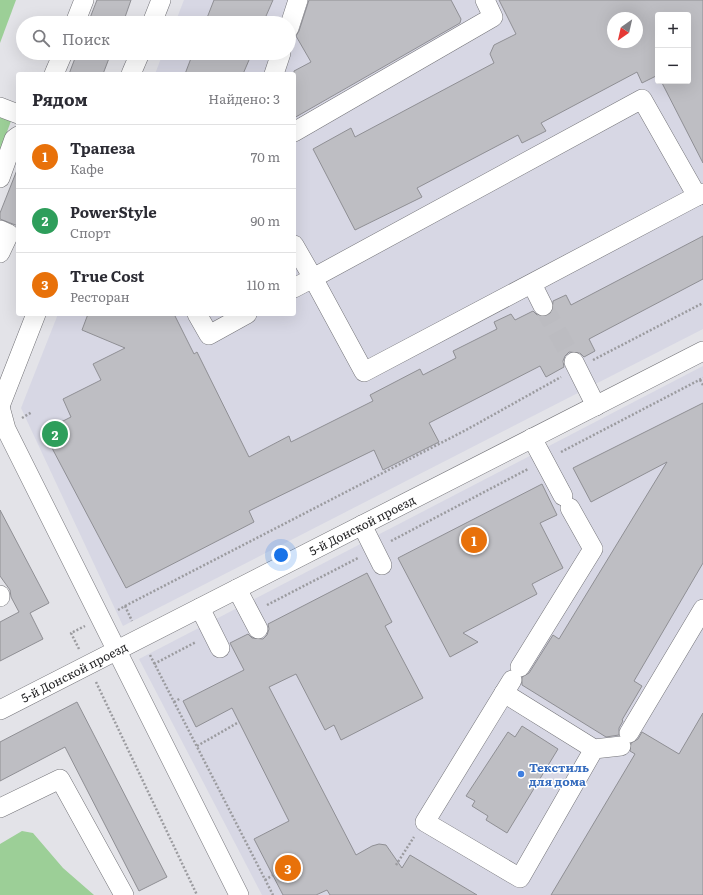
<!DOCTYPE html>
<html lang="ru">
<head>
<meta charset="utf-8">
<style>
  :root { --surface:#fff; --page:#f7f7f7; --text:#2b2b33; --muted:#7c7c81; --line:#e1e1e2; --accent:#ea580c }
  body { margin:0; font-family:Literata,serif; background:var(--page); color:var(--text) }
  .controls { position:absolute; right:12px; top:12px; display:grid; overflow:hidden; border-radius:4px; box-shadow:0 4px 16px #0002 }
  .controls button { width:36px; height:36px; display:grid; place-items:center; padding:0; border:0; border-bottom:1px solid var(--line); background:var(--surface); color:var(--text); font:20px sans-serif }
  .compass { position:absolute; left:607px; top:12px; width:36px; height:36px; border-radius:50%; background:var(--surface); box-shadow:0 4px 16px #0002; rotate:214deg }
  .you { position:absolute; left:281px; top:555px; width:14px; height:14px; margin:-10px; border:3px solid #fff; border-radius:50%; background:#1a73e8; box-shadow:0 0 0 6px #1a73e833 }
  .badge { display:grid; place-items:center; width:26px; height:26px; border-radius:50%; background:var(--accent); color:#fff; font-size:13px; font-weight:700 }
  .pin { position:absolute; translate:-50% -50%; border:2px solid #fff; box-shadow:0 1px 4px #0006 }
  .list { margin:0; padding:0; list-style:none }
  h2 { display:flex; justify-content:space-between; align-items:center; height:52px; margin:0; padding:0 16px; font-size:17px }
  h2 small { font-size:13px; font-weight:400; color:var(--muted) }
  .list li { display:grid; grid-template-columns:26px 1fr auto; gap:12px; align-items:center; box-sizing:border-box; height:64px; padding:0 16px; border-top:1px solid var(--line) }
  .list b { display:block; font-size:15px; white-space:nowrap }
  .list p { margin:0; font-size:13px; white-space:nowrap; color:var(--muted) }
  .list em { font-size:13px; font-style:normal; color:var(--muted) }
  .icon { flex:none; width:22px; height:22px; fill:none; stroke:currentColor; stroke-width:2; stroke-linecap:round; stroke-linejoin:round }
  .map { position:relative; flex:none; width:703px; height:895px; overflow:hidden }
  .search { position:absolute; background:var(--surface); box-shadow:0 4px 16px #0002; left:16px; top:16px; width:280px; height:44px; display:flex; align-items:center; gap:10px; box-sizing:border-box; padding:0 14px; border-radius:22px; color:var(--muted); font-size:15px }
  .panel { position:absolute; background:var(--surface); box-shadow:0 4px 16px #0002; left:16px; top:72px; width:280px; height:244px; border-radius:4px }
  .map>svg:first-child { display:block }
  .built { fill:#d7d7e4; fill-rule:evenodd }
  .green { fill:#9ccf97 }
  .building { fill:#bebec3; stroke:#8f8f94; fill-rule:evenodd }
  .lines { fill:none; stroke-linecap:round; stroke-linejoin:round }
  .minor-tunnel { stroke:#bcbcc1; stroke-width:19; stroke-dasharray:19 10; stroke-linecap:butt }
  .minor-casing { stroke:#737378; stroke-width:20 }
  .path { stroke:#9b9b9f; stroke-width:2.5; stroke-dasharray:2 2; stroke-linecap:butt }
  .minor { stroke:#fff; stroke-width:19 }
  .shop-dot { fill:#3f7fe0; stroke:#fff; stroke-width:1.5 }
  .labels { text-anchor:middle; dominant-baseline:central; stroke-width:3; stroke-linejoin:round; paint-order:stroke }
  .street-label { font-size:12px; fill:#222224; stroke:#fff }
  .shop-label { font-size:12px; font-weight:bold; fill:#366cbe; stroke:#fff; text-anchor:start }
</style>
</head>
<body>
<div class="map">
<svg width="703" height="895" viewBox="0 0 703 895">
  <rect width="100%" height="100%" fill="#e3e3e8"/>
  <g class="built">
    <path d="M184,0H703V329L123,626L21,408L58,314H294V74H155L163,53H289V23H175ZM658,15H688V81H658ZM613,18H637V42H613Z"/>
    <polygon points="703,366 703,895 262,895 139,659"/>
  </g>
  <g class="green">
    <polygon points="0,0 16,0 0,43"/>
    <polygon points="0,117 11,121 0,151"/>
    <polygon points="22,831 33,833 63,868 94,895 0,895 0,844"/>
  </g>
  <g class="building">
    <polygon points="97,0 131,0 123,23 88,23"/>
    <polygon points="214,0 273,0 263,23 205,23"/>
    <polygon points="309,0 451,0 461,19 460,23 294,118 294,71 311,62 296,36 299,31"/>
    <path d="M499,0H703V163L661,81H688V15H658V75L642,83L637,72L541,123L546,131L522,143L518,135L417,188L422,197L355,230L313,149L351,128L355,137L494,63L490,54L494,45L516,34ZM613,18H637V42H613Z"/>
    <polygon points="77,53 111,53 103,74 69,74"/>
    <polygon points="193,53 252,53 243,74 185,74"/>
    <polygon points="17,170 18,170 18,226 0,219 0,213"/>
    <polygon points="703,236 703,279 589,339 595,351 584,357 580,353 569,352 565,356 563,361 564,367 546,377 540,366 429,423 439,442 383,470 374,450 263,504 249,511 254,522 126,588 43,431 71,417 63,399 101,380 93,364 125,348 82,330 88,314 174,314 194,354 197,352 249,457 289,436 291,442 373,401 370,395 420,369 423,375 456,358 453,351 497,329 494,322 511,314 515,320 533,311 537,315 548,316 552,312 553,301 566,295 571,305"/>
    <polygon points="703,403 703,563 634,681 642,686 622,720 623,721 619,728 619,735 606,737 522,685 522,677 529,673 553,635 559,639 667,462 591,502 573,468"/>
    <polygon points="542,484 557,515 540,523 563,568 532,584 537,594 463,633 478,642 450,657 398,558"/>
    <polygon points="0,510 49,603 30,613 43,639 0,661 0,622 19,612 11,597 10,590 0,576"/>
    <polygon points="367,573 392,622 385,626 423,698 341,740 334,725 325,730 296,674 269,687 356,855 372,846 379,844 386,845 402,868 410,855 477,895 330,895 327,890 316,895 283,895 254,839 289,821 232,708 196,727 183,701 244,670 230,643 248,634 252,638 263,639 267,635 269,629 268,624"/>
    <polygon points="77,702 167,877 139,891 65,747 0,781 0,742"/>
    <polygon points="703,713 703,895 551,895 635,754 630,751 631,743 638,739 642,732 679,754"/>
    <polygon points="522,726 558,749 507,833 486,820 488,816 472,806 475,801 466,796 508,732 515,737"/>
  </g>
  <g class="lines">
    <polyline class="minor-tunnel" points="543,306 574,362"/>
    <defs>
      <g id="minor">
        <polyline points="75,23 84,0"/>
        <polyline points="152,23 161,0"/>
        <polyline points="289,28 298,0"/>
        <polyline points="54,74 63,53"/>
        <polyline points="131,74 140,53"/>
        <polyline points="274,74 281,53"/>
        <polyline points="0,107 18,114"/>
        <polyline points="294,132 493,17 485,0"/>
        <polyline points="0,178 14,139 18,136"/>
        <polyline points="0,230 9,234 0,253"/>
        <polyline points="294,245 313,278 642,99 697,196 703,193"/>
        <polyline points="532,284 543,306"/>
        <polyline points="294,288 313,278 364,372 697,196"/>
        <polyline points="197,314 209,335 247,314"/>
        <polyline points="574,362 596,406"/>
        <polyline points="0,406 36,314"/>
        <polyline points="0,407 6,429 239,895"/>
        <polyline points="532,438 563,496"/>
        <polyline points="362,525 382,565"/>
        <polyline points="237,589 258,629"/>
        <polyline points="0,595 0,597"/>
        <polyline points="200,608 220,648"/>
        <polyline points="520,667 593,549 570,508"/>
        <polyline points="504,693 512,680"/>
        <polyline points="0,710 703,351"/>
        <polyline points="629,733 703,609"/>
        <polyline points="594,749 504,693 425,822 520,878 594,749 621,746"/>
        <polyline points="0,808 60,779 124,895"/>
      </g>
    </defs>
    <use href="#minor" class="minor-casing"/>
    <g class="path">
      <polyline points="593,360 703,303"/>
      <polyline points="700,380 703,385"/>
      <polyline points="22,418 32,412"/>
      <polyline points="561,452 703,378"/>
      <polyline points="391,541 528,469"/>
      <polyline points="267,605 358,558"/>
      <polyline points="125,606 466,430 561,377"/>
      <polyline points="118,610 125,606 132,621"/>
      <polyline points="79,649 71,633 85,626"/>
      <polyline points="150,655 273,895"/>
      <polyline points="154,664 196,642"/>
      <polyline points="96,682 197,895"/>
      <polyline points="174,702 181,698"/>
      <polyline points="197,746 239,722"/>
      <polyline points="396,865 414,837"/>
      <polyline points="265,880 273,875"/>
    </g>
    <use href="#minor" class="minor"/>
  </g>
  <circle class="shop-dot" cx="521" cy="774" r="4"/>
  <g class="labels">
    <g class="street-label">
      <text transform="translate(362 525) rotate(-27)">5-й Донской проезд</text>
      <text transform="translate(74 672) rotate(-27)">5-й Донской проезд</text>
    </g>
    <g class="shop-label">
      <text x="529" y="767">Текстиль<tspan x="529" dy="14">для дома</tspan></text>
    </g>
  </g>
</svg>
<div class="controls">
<button>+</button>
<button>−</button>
</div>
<svg class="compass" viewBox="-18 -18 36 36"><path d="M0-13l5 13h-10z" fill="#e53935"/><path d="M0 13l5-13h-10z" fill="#7c7c81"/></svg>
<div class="you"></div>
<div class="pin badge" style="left:474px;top:540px;background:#e8710a">1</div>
<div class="pin badge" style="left:55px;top:434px;background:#2e9e5b">2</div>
<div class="pin badge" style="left:288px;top:868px;background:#e8710a">3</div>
<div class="search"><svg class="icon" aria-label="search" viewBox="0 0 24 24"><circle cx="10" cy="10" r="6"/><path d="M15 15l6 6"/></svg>Поиск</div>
<section class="panel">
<h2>Рядом<small>Найдено: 3</small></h2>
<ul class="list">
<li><span class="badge" style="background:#e8710a">1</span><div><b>Трапеза</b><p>Кафе</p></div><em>70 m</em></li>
<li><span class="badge" style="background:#2e9e5b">2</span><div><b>PowerStyle</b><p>Спорт</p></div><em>90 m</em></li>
<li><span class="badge" style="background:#e8710a">3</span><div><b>True Cost</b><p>Ресторан</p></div><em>110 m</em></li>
</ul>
</section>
</div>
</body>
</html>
